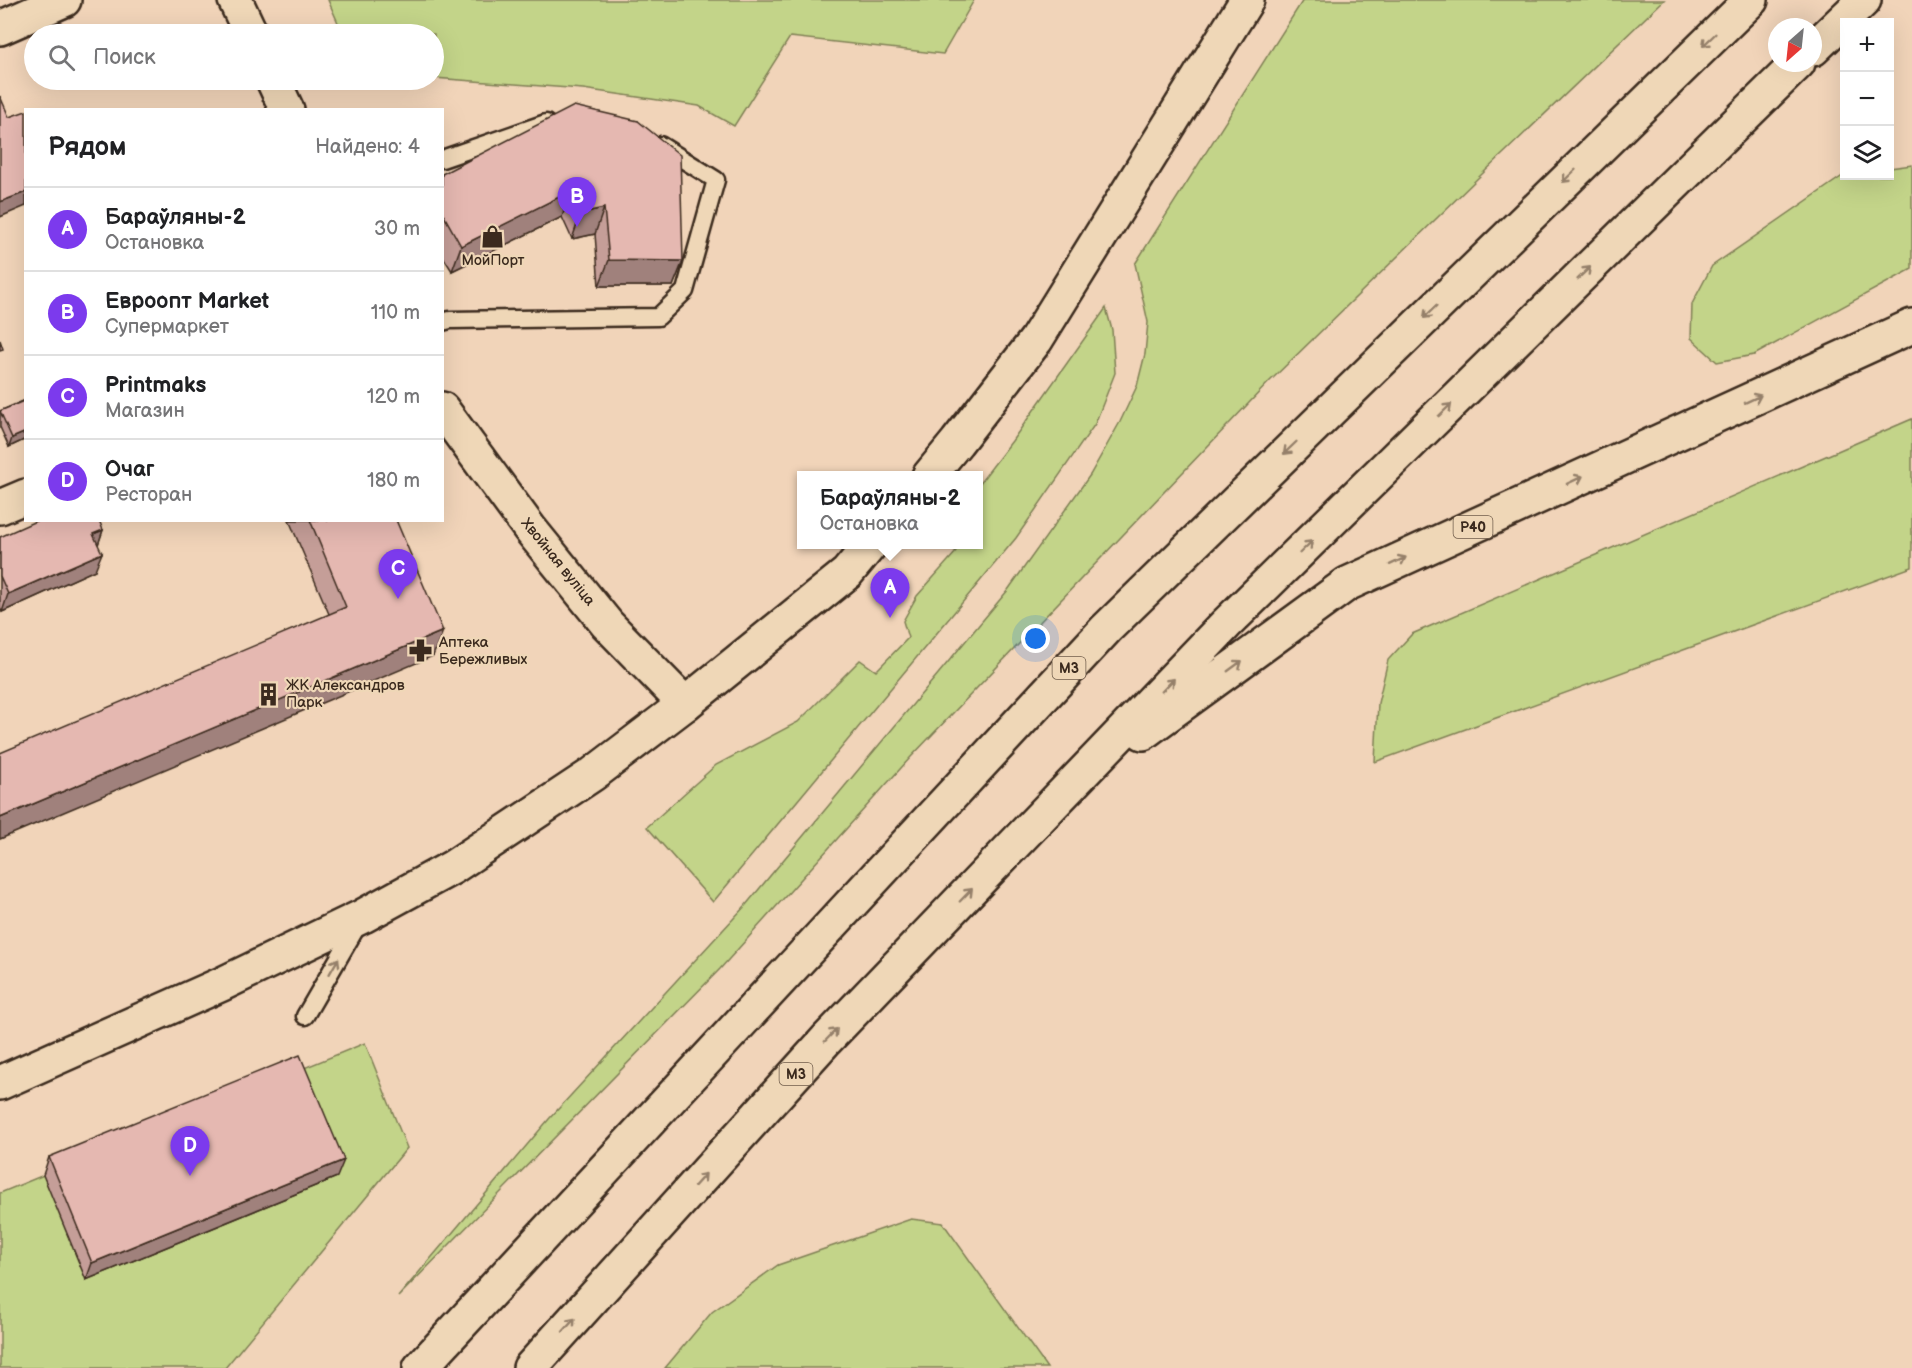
<!DOCTYPE html>
<html lang="ru">
<head>
<meta charset="utf-8">
<style>
  :root { --surface:#fff; --page:#f6f6f6; --text:#202124; --muted:#757577; --line:#e0e0e0; --accent:#7c3aed }
  body { margin:0; font-family:"Balsamiq Sans",sans-serif; background:var(--page); color:var(--text) }
  .controls { position:absolute; right:18px; top:18px; display:grid; overflow:hidden; border-radius:0px; box-shadow:0 6px 24px #0002 }
  .controls button { width:54px; height:54px; display:grid; place-items:center; padding:0; border:0; border-bottom:2px solid var(--line); background:var(--surface); color:var(--text); font:30px sans-serif }
  .compass { position:absolute; left:1768px; top:18px; width:54px; height:54px; border-radius:50%; background:var(--surface); box-shadow:0 6px 24px #0002; rotate:207deg }
  .you { position:absolute; left:1036px; top:639px; width:21px; height:21px; margin:-15px; border:4px solid #fff; border-radius:50%; background:#1a73e8; box-shadow:0 0 0 9px #1a73e833 }
  .badge { display:grid; place-items:center; width:39px; height:39px; border-radius:50%; background:var(--accent); color:#fff; font-size:20px; font-weight:700 }
  .pin { position:absolute; translate:-50% -50px; filter:drop-shadow(0 2px 3px #0008) }
  .pin::after { content:''; position:absolute; top:32px; width:21px; height:18px; background:inherit; clip-path:polygon(0 0,100% 0,50% 100%) }
  .popup { position:absolute; left:797px; top:471px; width:186px; height:78px; box-sizing:border-box; display:grid; place-content:center; border-radius:0px; background:var(--surface); filter:drop-shadow(0 2px 4px #0005); font-size:20px; white-space:nowrap; color:var(--muted) }
  .popup b { font-size:22px; color:var(--text) }
  .popup::after { content:''; position:absolute; left:50%; top:100%; margin-left:-12px; border:12px solid transparent; border-top-color:var(--surface) }
  .list { margin:0; padding:0; list-style:none }
  h2 { display:flex; justify-content:space-between; align-items:center; height:78px; margin:0; padding:0 24px; font-size:26px }
  h2 small { font-size:20px; font-weight:400; color:var(--muted) }
  .list li { display:grid; grid-template-columns:39px 1fr auto; gap:18px; align-items:center; box-sizing:border-box; height:84px; padding:0 24px; border-top:2px solid var(--line) }
  .list b { display:block; font-size:22px; white-space:nowrap }
  .list p { margin:0; font-size:20px; white-space:nowrap; color:var(--muted) }
  .list em { font-size:20px; font-style:normal; color:var(--muted) }
  .icon { flex:none; width:33px; height:33px; fill:none; stroke:currentColor; stroke-width:2; stroke-linecap:round; stroke-linejoin:round }
  .map { position:relative; flex:none; width:1912px; height:1368px; overflow:hidden }
  .search { position:absolute; background:var(--surface); box-shadow:0 6px 24px #0002; left:24px; top:24px; width:420px; height:66px; display:flex; align-items:center; gap:15px; box-sizing:border-box; padding:0 21px; border-radius:33px; color:var(--muted); font-size:22px }
  .panel { position:absolute; background:var(--surface); box-shadow:0 6px 24px #0002; left:24px; top:108px; width:420px; height:414px; border-radius:0px }
  .map>svg:first-child { display:block }
  .green { fill:#c3d489; stroke:#7f7f54; stroke-width:1.5 }
  .lines { fill:none; stroke-linecap:round; stroke-linejoin:round }
  .service-casing { stroke:#3b2a1e; stroke-width:21 }
  .minor-casing { stroke:#3b2a1e; stroke-width:38 }
  .tertiary-casing { stroke:#3b2a1e; stroke-width:38 }
  .secondary-casing { stroke:#3b2a1e; stroke-width:38 }
  .trunk-casing { stroke:#3b2a1e; stroke-width:38 }
  .service { stroke:#efd7b7; stroke-width:16 }
  .minor { stroke:#efd7b7; stroke-width:33 }
  .tertiary { stroke:#efd7b7; stroke-width:33 }
  .secondary { stroke:#efd7b7; stroke-width:33 }
  .trunk { stroke:#efd7b7; stroke-width:33 }
  .wall { fill:#c59e98; stroke:#3b2a1e; stroke-width:1.5 }
  .shaded-wall { fill:#a0817c; stroke:#3b2a1e; stroke-width:1.5 }
  .building { fill:#e5b8b1; stroke:#3b2a1e; stroke-width:1.5 }
  .oneway { stroke:#95806a }
  .labels { text-anchor:middle; dominant-baseline:central; stroke-width:4.5; stroke-linejoin:round; paint-order:stroke }
  .shield { fill:#efd7b7; stroke:#715e4c; stroke-width:1.5 }
  .shield-label { font-size:14px; font-weight:bold; fill:#3b2a1e }
  .poi-label { font-size:15px; fill:#3b2a1e; stroke:#efd7b7; text-anchor:start }
  .street-label { font-size:15px; fill:#3b2a1e; stroke:#efd7b7 }
</style>
</head>
<body>
<div class="map">
<svg width="1912" height="1368" viewBox="0 0 1912 1368">
  <rect width="100%" height="100%" fill="#f1d4b9"/>
  <filter id="ink" filterUnits="userSpaceOnUse"><feTurbulence type="fractalNoise" baseFrequency=".0167" numOctaves="2"/><feDisplacementMap in="SourceGraphic" scale="12" xChannelSelector="R" yChannelSelector="G"/><feConvolveMatrix kernelMatrix="1 2 1 2 8 2 1 2 1" color-interpolation-filters="sRGB"/></filter>
  <g filter="url(#ink)">
    <g class="green">
      <polygon points="328,0 974,0 943,54 790,37 734,126 699,106 583,89 434,78 434,34 343,34"/>
      <polygon points="1303,0 1664,0 1480,176 1269,382 910,758 720,969 398,1297 549,1119 745,906 1008,590 1090,475 1120,422 1137,386 1145,354 1148,322 1135,264"/>
      <polygon points="1912,165 1912,269 1754,355 1717,362 1691,338 1692,304 1712,266 1844,175 1890,176 1890,168"/>
      <polygon points="1106,308 1112,330 1115,373 1095,424 1016,538 713,902 647,827 716,765 798,722 860,660 876,671 908,638 903,621 917,596 956,552 951,545 978,544 979,484 1012,441"/>
      <polygon points="1912,419 1912,567 1375,762 1378,703 1388,660 1412,634"/>
      <polygon points="365,1043 407,1148 225,1368 0,1368 0,1193"/>
      <polygon points="911,1219 943,1223 1047,1368 665,1368 712,1312 778,1265"/>
    </g>
    <g class="lines">
      <defs>
        <g id="service">
          <polyline points="442,159 546,123"/>
          <polyline points="442,322 450,320 658,317 685,291 716,180 660,145"/>
          <polyline points="305,1016 359,923"/>
        </g>
        <g id="minor">
          <polyline points="0,28 64,0"/>
          <polyline points="0,507 26,496"/>
        </g>
        <g id="tertiary">
          <polyline points="235,0 251,34"/>
          <polyline points="273,80 287,110"/>
          <polyline points="442,409 530,529 607,624 685,704"/>
        </g>
        <g id="secondary">
          <polyline points="929,476 957,442 1036,340 1247,0"/>
          <polyline points="0,1083 222,984 363,916 453,867 593,774 685,704 847,573 871,544"/>
        </g>
        <g id="trunk">
          <polyline points="1813,49 1864,0"/>
          <polyline points="1143,733 1347,584 1912,326"/>
          <polyline points="420,1368 1106,629 1751,0"/>
          <polyline points="530,1368 826,1040 1226,624 1798,63"/>
        </g>
      </defs>
      <use href="#service" class="service-casing"/>
      <use href="#minor" class="minor-casing"/>
      <use href="#tertiary" class="tertiary-casing"/>
      <use href="#secondary" class="secondary-casing"/>
      <use href="#trunk" class="trunk-casing"/>
      <use href="#service" class="service"/>
      <use href="#minor" class="minor"/>
      <use href="#tertiary" class="tertiary"/>
      <use href="#secondary" class="secondary"/>
      <use href="#trunk" class="trunk"/>
    </g>
    <g class="wall">
      <polygon points="638,121 683,261 673,286 599,286 595,234 572,239 562,217 452,271 442,255 442,174"/>
      <polygon points="26,400 26,439 9,447 0,427 0,411"/>
      <polygon points="289,520 396,520 433,656 329,614"/>
      <polygon points="103,530 98,544 95,570 2,612 0,608 0,537"/>
      <polygon points="49,1157 337,1177 86,1280 43,1175"/>
    </g>
    <g class="shaded-wall">
      <polygon points="571,191 562,217 452,271 461,246"/>
      <polygon points="26,192 26,206 0,217 0,202"/>
      <polygon points="604,208 595,234 572,239 581,213"/>
      <polygon points="609,260 683,261 673,286 599,286"/>
      <polygon points="26,432 26,439 9,447 12,438"/>
      <polygon points="103,530 97,548 93,534"/>
      <polygon points="102,553 95,570 2,612 8,594"/>
      <polygon points="443,631 433,656 0,839 0,818"/>
      <polygon points="344,1160 337,1177 86,1280 92,1263"/>
    </g>
    <g class="building">
      <polygon points="0,96 9,117 26,111 26,192 0,202"/>
      <polygon points="574,106 638,121 680,155 683,261 609,260 604,208 581,213 571,191 461,246 442,212 442,174"/>
      <polygon points="0,340 3,349 0,350"/>
      <polygon points="26,400 26,432 12,438 0,411"/>
      <polygon points="38,520 99,520 103,530 93,534 102,553 8,594 0,576 0,537"/>
      <polygon points="310,520 396,520 443,631 0,818 0,753 346,607"/>
      <polygon points="300,1055 344,1160 92,1263 49,1157"/>
    </g>
    <defs><path id="oneway-shaft" d="M-6 0H5M1.5-3L5.5 0L1.5 3" fill="none" stroke-width="1.6" stroke-linecap="round" stroke-linejoin="round" transform="scale(1.5)"/></defs>
    <g class="oneway">
      <use href="#oneway-shaft" transform="translate(1709 40) rotate(136)"/>
      <use href="#oneway-shaft" transform="translate(1569 176) rotate(136)"/>
      <use href="#oneway-shaft" transform="translate(1584 273) rotate(-44)"/>
      <use href="#oneway-shaft" transform="translate(1430 312) rotate(136)"/>
      <use href="#oneway-shaft" transform="translate(1753 399) rotate(-25)"/>
      <use href="#oneway-shaft" transform="translate(1445 410) rotate(-44)"/>
      <use href="#oneway-shaft" transform="translate(1290 448) rotate(136)"/>
      <use href="#oneway-shaft" transform="translate(1575 480) rotate(-25)"/>
      <use href="#oneway-shaft" transform="translate(1306 547) rotate(-44)"/>
      <use href="#oneway-shaft" transform="translate(1398 561) rotate(-25)"/>
      <use href="#oneway-shaft" transform="translate(1235 666) rotate(-36)"/>
      <use href="#oneway-shaft" transform="translate(1168 685) rotate(-46)"/>
      <use href="#oneway-shaft" transform="translate(966 895) rotate(-46)"/>
      <use href="#oneway-shaft" transform="translate(334 966) rotate(-60)"/>
      <use href="#oneway-shaft" transform="translate(831 1035) rotate(-46)"/>
      <use href="#oneway-shaft" transform="translate(700 1180) rotate(-48)"/>
      <use href="#oneway-shaft" transform="translate(569 1325) rotate(-48)"/>
    </g>
  </g>
  <defs>
    <symbol id="shop-bare" viewBox="-9 -9 18 18"><path d="M-5-2.5h2.3a2.7 3.5 0 0 1 5.4 0H5L5.5 6h-11ZM-1.5-2.5h3a1.5 2.3 0 0 0-3 0Z" fill="#3b2a1e" stroke="#efd7b7" stroke-width="2.5" paint-order="stroke"/></symbol>
    <symbol id="pharmacy-bare" viewBox="-9 -9 18 18"><path d="M-2-6h4v4h4v4h-4v4h-4v-4h-4v-4h4Z" fill="#3b2a1e" stroke="#efd7b7" stroke-width="2.5" paint-order="stroke"/></symbol>
    <symbol id="building-bare" viewBox="-9 -9 18 18"><path d="M-4-6H4V6H1V3H-1V6H-4ZM-2.5-4.3h1.7v1.8h-1.7ZM.8-4.3h1.7v1.8H.8ZM-2.5-1h1.7V.8h-1.7ZM.8-1h1.7V.8H.8Z" fill="#3b2a1e" stroke="#efd7b7" stroke-width="2.5" paint-order="stroke"/></symbol>
  </defs>
  <g fill-rule="evenodd">
    <use href="#shop-bare" x="476" y="220" width="33" height="33"/>
    <use href="#pharmacy-bare" x="404" y="634" width="33" height="33"/>
    <use href="#building-bare" x="252" y="678" width="33" height="33"/>
  </g>
  <g class="labels">
    <g class="shield">
      <rect x="1453.5" y="516" width="39" height="22" rx="4.5"/>
      <rect x="1052.5" y="657" width="33" height="22" rx="4.5"/>
      <rect x="779.5" y="1063" width="33" height="22" rx="4.5"/>
    </g>
    <g class="shield-label">
      <text x="1473" y="527">Р40</text>
      <text x="1069" y="668">М3</text>
      <text x="796" y="1074">М3</text>
    </g>
    <g class="poi-label">
      <text x="493" y="260" text-anchor="middle">МойПорт</text>
      <text x="439" y="642">Аптека<tspan x="439" dy="17">Бережливых</tspan></text>
      <text x="286" y="685">ЖК Александров<tspan x="286" dy="17">Парк</tspan></text>
    </g>
    <g class="street-label">
      <text transform="translate(558 562) rotate(51)">Хвойная вуліца</text>
    </g>
  </g>
</svg>
<div class="controls">
<button>+</button>
<button>−</button>
<button><svg class="icon" aria-label="layers" viewBox="0 0 24 24"><path d="M12 4l9 5-9 5-9-5zM3 14l9 5 9-5"/></svg></button>
</div>
<svg class="compass" viewBox="-18 -18 36 36"><path d="M0-13l5 13h-10z" fill="#e53935"/><path d="M0 13l5-13h-10z" fill="#757577"/></svg>
<div class="you"></div>
<div class="pin badge" style="left:890px;top:618px">A</div>
<div class="popup"><b>Бараўляны-2</b>Остановка</div>
<div class="pin badge" style="left:577px;top:227px">B</div>
<div class="pin badge" style="left:398px;top:599px">C</div>
<div class="pin badge" style="left:190px;top:1176px">D</div>
<div class="search"><svg class="icon" aria-label="search" viewBox="0 0 24 24"><circle cx="10" cy="10" r="6"/><path d="M15 15l6 6"/></svg>Поиск</div>
<section class="panel">
<h2>Рядом<small>Найдено: 4</small></h2>
<ul class="list">
<li><span class="badge">A</span><div><b>Бараўляны-2</b><p>Остановка</p></div><em>30 m</em></li>
<li><span class="badge">B</span><div><b>Евроопт Market</b><p>Супермаркет</p></div><em>110 m</em></li>
<li><span class="badge">C</span><div><b>Printmaks</b><p>Магазин</p></div><em>120 m</em></li>
<li><span class="badge">D</span><div><b>Очаг</b><p>Ресторан</p></div><em>180 m</em></li>
</ul>
</section>
</div>
</body>
</html>
